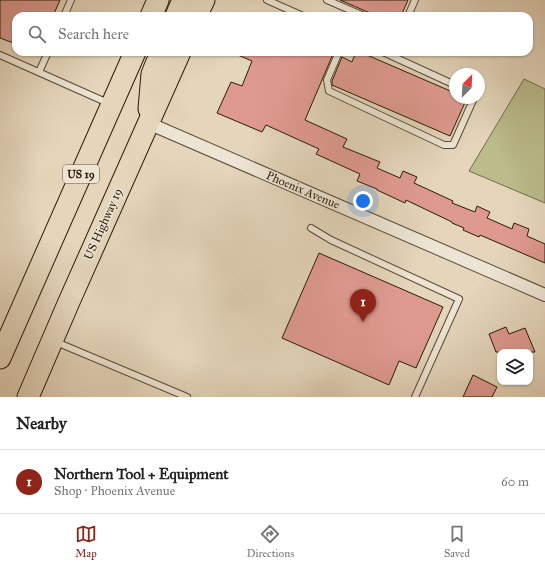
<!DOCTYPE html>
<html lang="en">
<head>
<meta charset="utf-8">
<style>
  :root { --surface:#fff; --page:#f2f2f2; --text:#222; --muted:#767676; --line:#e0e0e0; --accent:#8f2418 }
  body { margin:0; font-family:"IM FELL Great Primer",serif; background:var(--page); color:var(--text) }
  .controls { position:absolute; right:12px; bottom:12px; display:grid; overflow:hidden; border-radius:8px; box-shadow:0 1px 3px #0004 }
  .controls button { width:36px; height:36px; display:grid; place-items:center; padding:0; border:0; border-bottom:1px solid var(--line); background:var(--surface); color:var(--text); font:20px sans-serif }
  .compass { position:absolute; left:449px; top:68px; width:36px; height:36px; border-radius:50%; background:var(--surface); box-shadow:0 1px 3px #0004; rotate:24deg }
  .you { position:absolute; left:363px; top:201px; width:14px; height:14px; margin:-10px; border:3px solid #fff; border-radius:50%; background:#1a73e8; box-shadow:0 0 0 6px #1a73e833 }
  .badge { display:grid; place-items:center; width:26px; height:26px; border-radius:50%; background:var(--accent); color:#fff; font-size:13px; font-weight:700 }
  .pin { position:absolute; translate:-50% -33px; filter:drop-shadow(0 1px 2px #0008) }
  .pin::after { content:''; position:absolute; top:21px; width:14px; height:12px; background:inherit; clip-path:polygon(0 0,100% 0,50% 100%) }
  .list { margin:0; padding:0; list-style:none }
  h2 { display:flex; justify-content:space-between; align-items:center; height:52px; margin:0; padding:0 16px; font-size:17px }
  h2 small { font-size:13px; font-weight:400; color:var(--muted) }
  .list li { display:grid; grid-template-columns:26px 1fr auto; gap:12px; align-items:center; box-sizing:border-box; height:64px; padding:0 16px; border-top:1px solid var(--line) }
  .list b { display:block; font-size:15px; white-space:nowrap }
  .list p { margin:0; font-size:13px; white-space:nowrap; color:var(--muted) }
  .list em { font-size:13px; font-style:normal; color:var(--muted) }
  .icon { flex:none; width:22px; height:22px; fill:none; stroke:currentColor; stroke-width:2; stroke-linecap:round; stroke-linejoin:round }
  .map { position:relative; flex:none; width:545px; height:397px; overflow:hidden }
  .search { position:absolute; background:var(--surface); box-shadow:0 1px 3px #0004; left:12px; right:12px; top:12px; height:44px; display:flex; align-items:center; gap:10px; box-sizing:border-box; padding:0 14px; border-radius:12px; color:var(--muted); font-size:15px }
  .sheet { height:116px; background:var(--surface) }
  nav { display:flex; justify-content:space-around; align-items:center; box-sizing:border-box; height:56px; border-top:1px solid var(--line); background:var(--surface); font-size:11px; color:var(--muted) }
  nav a { display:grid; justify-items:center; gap:2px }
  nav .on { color:var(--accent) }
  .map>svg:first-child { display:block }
  .green { fill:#bbbb8b; stroke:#726b49 }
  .building { fill:#df9a90; stroke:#2a1b07 }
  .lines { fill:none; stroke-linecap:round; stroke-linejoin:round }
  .service-casing { stroke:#584a34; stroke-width:8 }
  .minor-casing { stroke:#584a34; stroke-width:14 }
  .trunk-casing { stroke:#2a1b07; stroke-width:23 }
  .service { stroke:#ede4d3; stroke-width:6 }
  .minor { stroke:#ede4d3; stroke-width:12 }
  .trunk { stroke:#e4d5bb; stroke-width:21 }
  .labels { text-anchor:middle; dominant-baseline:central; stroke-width:3; stroke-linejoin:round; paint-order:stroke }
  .shield { fill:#ede4d3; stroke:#645744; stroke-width:1 }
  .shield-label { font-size:11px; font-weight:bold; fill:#2a1b07 }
  .street-label { font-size:12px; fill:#2a1b07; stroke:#ede4d3 }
</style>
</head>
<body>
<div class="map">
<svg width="545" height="397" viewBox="0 0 545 397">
  <rect width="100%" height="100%" fill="#e4d5bb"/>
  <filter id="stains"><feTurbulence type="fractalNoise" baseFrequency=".005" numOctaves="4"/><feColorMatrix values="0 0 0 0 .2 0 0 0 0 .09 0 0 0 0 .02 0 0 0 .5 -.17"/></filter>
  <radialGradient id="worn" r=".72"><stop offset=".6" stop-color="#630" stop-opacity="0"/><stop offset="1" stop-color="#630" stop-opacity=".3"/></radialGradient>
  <polygon class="green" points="524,79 545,89 545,203 469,171"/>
  <g class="building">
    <polygon points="0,0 60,0 53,16 16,16 16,44 0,38"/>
    <polygon points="340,0 408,0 401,16 377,16"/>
    <polygon points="231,52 329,52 333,54 305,120 347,139 343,147 380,162 377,168 400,178 403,171 417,177 414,183 453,201 452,203 475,212 477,206 490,212 487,218 512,229 514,223 529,229 527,236 545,244 545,263 480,235 479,237 463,230 464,228 452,223 452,222 406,200 405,203 377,190 377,189 357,181 360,174 316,154 319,149 266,125 262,132 217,113 231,82 242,86 252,61"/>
    <polygon points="356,52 360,52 455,93 455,98 467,98 450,136 332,85 332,81 342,57 352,62"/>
    <polygon points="319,253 443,307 416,368 399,361 389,385 282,338"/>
    <polygon points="506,327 509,334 525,328 535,352 496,352 489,334"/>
    <polygon points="473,375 497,387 492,397 463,397"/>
  </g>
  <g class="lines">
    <defs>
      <g id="service">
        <polyline points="267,0 303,16"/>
        <polyline points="327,0 364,16"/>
        <polyline points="64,16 71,0"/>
        <polyline points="408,16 415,0"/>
        <polyline points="339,52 327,80 329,91 444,145 453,145 474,98"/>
        <polyline points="383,52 455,85"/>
        <polyline points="0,55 108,103"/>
        <polyline points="39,72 48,52"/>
        <polyline points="311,228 331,240 459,299 415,397"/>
        <polyline points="56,342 187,397"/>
      </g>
      <polyline id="minor" points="148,123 545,295"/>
      <g id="trunk">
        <polyline points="151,16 158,0"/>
        <polyline points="176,16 183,0"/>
        <polyline points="196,16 204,0"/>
        <polyline points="149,109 152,74 161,52"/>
        <polyline points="0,358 135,52"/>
        <polyline points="28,397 68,304 180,52"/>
      </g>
    </defs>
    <use href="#service" class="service-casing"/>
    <use href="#minor" class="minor-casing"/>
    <use href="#trunk" class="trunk-casing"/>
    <use href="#service" class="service"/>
    <use href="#minor" class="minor"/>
    <use href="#trunk" class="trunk"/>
  </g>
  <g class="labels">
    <rect class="shield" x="63" y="165" width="36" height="18" rx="3"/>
    <g class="shield-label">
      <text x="81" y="174">US 19</text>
    </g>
    <g class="street-label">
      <text transform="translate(303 190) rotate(23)">Phoenix Avenue</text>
      <text transform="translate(103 224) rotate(-66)">US Highway 19</text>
    </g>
  </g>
  <rect width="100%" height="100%" filter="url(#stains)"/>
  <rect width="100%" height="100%" fill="url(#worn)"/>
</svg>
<div class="controls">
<button><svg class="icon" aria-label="layers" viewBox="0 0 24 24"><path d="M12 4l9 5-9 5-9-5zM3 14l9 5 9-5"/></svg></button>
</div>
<svg class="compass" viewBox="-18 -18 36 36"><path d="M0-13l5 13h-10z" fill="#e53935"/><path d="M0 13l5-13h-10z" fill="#767676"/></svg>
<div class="you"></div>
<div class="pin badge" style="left:363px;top:322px">1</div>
<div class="search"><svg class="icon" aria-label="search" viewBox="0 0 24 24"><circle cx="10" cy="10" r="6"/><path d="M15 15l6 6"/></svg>Search here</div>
</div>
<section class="sheet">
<h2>Nearby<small></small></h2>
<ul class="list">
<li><span class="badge">1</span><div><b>Northern Tool + Equipment</b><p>Shop · Phoenix Avenue</p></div><em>60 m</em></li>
</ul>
</section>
<nav>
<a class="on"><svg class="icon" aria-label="map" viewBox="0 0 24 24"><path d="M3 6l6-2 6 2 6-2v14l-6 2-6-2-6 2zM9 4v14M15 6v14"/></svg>Map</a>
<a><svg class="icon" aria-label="directions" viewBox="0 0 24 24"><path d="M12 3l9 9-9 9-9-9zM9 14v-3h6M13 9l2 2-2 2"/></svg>Directions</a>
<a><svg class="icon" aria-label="saved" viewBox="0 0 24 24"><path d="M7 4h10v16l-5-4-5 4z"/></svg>Saved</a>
</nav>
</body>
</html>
